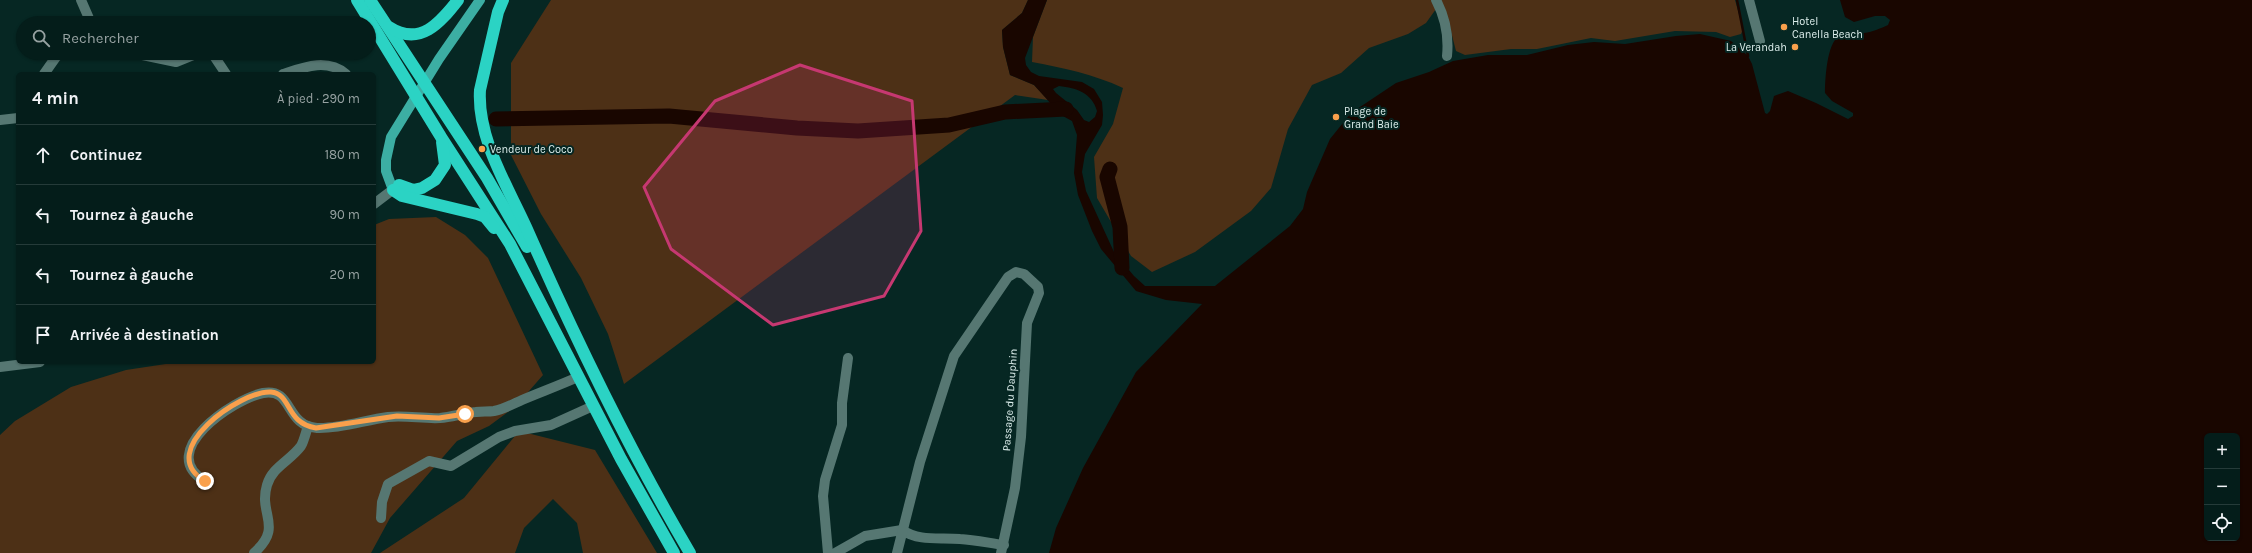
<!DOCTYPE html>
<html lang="fr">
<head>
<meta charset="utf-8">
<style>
  :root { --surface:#041d1a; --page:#0d2623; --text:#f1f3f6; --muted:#97a2a2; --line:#253b39 }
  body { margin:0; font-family:Karla,sans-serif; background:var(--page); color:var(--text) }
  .controls { position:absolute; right:12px; bottom:12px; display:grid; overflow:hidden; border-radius:6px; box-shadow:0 1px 3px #0004 }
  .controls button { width:36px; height:36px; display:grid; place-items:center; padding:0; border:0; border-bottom:1px solid var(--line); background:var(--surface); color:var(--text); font:20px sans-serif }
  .stop { position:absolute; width:12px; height:12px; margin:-9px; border:3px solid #f9a04c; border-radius:50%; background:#fff }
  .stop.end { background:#f9a04c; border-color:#fff; box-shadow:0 1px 4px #0008 }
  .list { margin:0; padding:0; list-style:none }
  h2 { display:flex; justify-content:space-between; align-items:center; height:52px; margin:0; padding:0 16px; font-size:17px }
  h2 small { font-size:13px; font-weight:400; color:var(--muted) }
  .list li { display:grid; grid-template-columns:26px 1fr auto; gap:12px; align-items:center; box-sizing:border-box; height:60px; padding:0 16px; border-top:1px solid var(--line) }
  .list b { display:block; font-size:15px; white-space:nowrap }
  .list em { font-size:13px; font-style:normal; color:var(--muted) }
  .icon { flex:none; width:22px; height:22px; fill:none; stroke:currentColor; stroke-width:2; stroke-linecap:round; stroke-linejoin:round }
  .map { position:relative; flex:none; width:2252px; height:553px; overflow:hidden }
  .search { position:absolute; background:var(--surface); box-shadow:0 1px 3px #0004; left:16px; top:16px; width:360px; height:44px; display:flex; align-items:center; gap:10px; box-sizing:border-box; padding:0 14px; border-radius:22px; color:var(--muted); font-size:15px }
  .panel { position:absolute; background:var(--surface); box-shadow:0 1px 3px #0004; left:16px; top:72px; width:360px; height:292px; border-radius:6px }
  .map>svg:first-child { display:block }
  .green { fill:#4d3016 }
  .water { fill:#190600; fill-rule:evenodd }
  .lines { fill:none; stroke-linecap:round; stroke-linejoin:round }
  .stream { stroke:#190600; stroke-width:2.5 }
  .river { stroke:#190600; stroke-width:15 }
  .minor { stroke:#567772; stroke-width:10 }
  .major { stroke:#3caea3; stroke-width:10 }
  .highway { stroke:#2bd3c4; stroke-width:12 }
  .route { stroke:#f9a04c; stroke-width:5 }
  .marked { fill:#c63871; fill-opacity:0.2; stroke:#c63871; stroke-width:3; stroke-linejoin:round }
  .poi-dot { fill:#f9a04c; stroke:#062723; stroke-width:1.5 }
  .labels { text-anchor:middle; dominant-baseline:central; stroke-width:4; stroke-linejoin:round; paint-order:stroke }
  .poi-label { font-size:11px; fill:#ddeeec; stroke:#062723; text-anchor:start }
  .street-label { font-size:11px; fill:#ddeeec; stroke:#062723 }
</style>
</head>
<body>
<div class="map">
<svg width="2252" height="553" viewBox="0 0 2252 553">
  <rect width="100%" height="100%" fill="#062723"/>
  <g class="green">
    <polygon points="551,0 1028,0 1022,13 1002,30 1003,47 1010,75 1034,85 1048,100 1015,95 624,384 608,334 581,278 541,214 511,155 511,63"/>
    <path d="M1047,0H1431L1436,9L1426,23L1408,34L1369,48L1341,73L1312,85L1288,129L1271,188L1251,211L1195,252L1152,272L1131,256L1097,198L1094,157L1113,124L1123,88C1093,74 1064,68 1032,62L1033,37Z"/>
    <polygon points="1440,0 1735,0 1743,29 1741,34 1730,37 1716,32 1675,31 1615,41 1591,38 1537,49 1511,49 1465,55 1456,51 1446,12"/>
    <polygon points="436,217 465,235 488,258 543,375 516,406 489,426 457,441 390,518 371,553 0,553 0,435 15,421 71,387 126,370 179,362 374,362 374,225 389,219"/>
    <polygon points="519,431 595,450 657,553 583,553 577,523 553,499 524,528 515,553 380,553 464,498"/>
  </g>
  <path class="water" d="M1028,0H1047L1025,58L1026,65L1031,72L1039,76L1082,82L1094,89L1102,102L1103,115L1102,125L1085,154L1082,172L1086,191L1114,252L1134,276L1145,286H1215L1290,226L1303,209L1307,192L1330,139L1351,113L1396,83L1429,72L1453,61L1488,55H1527L1568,45L1594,42L1625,44L1676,36L1700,34L1731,41L1748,56L1752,64L1765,113L1767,114L1770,111L1774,96L1788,91L1816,103L1848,119L1853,116V113L1832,101L1825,93C1825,79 1827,43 1839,36C1847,32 1856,34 1864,33C1873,32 1881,28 1888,25L1890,20L1885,16H1875L1854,22L1845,17L1840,0H2252V553H1049L1056,528L1083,468L1136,372L1202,304L1166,300L1136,291L1101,249L1092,231L1078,195L1074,173L1077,135L1072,121L1061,115L1034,85L1010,75L1003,47L1002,30L1022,13ZM1059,86C1077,88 1092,93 1097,111L1095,117L1089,122L1084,120L1077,110L1056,93L1053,89ZM2207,436H2237V538H2207Z"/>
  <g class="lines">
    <polyline class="stream" points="1737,0 1748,56"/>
    <g class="river">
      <polyline points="496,119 669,116 797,128 858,131 949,125 1005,112 1066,109"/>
      <polyline points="1110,169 1107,177 1120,227 1122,268"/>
    </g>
    <g class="minor">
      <polyline points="81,0 91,23"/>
      <path d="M1436,0C1446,19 1449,36 1447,56"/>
      <polyline points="1749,0 1760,41"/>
      <polyline points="133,53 176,62 198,53"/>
      <polyline points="212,53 226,74"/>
      <polyline points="44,74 56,57 61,53"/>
      <path d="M283,74C304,67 327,58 346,74"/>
      <polyline points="0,120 18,118"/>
      <polyline points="374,204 399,185"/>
      <polyline points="0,367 40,362"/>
      <path d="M205,481C155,452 233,399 263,393C293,387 285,426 317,428C340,429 365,420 388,417C406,415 423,419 440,418C452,417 464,413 476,412C482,411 488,412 494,411C504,409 513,404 522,400C541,392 560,385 578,377"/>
      <polyline points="381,518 382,502 388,484 429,461 451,466 499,437 515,431 551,425 593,406"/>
      <path d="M254,553C284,526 258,515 267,485C272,467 290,461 301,446C304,441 306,432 308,426"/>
      <polyline points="828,553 823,496 825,480 842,425 842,403 848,358"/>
      <path d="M835,553L865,536L902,530C920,542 940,537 960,539C975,540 989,543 1004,545"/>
      <polyline points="897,553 920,462 954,356 1008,277 1016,272 1024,274 1038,287 1039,293 1027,323 1021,437 1015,488 1001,553"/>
    </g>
    <polyline class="major" points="393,190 386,171 386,160 391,137 439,59 480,0"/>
    <g class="highway">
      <polyline points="357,0 441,137 510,244 621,459 674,553"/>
      <polyline points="370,0 487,178 527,247"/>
      <path d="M503,0L498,12L480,90C477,138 507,185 526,227C575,338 628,448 690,553"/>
      <path d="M389,27C420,47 440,23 458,0"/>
      <polyline points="399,185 413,190 422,188 435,180 445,165 442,142"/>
      <polyline points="393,190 402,196 477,214 485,217 494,228"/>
    </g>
  </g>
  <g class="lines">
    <path class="route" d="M205,481C153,451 242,390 271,392C292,394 285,423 316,428L397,416L439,418L465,414"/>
  </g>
  <path class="marked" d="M800,65L912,101L921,231L884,296L773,325L671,249L644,187L715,101Z"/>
  <g class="poi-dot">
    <circle cx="1784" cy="27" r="4"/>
    <circle cx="1795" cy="47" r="4"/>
    <circle cx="1336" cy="117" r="4"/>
    <circle cx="482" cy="149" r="4"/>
  </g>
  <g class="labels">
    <g class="poi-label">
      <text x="1792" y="21">Hotel<tspan x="1792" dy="13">Canella Beach</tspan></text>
      <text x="1787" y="47" text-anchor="end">La Verandah</text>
      <text x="1344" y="111">Plage de<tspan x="1344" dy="13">Grand Baie</tspan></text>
      <text x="490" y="149">Vendeur de Coco</text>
    </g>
    <g class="street-label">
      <text transform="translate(1010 400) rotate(-86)">Passage du Dauphin</text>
    </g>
  </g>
</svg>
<div class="controls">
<button>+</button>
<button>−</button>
<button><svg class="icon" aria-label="locate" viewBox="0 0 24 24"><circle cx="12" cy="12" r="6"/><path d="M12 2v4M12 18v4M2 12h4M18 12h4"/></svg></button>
</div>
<div class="stop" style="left:465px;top:414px"></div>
<div class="stop end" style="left:205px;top:481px"></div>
<div class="search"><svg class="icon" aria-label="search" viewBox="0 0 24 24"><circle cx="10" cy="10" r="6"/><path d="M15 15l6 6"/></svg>Rechercher</div>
<section class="panel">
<h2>4 min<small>À pied · 290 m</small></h2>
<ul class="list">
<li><svg class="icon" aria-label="ahead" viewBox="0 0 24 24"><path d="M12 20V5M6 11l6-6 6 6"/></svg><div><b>Continuez</b></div><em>180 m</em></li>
<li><svg class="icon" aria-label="left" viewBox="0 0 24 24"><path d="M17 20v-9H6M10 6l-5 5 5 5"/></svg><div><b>Tournez à gauche</b></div><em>90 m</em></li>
<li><svg class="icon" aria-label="left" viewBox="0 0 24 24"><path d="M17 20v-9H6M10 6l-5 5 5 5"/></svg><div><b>Tournez à gauche</b></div><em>20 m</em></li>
<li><svg class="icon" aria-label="arrive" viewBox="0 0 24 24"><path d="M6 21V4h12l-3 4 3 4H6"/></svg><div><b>Arrivée à destination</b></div></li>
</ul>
</section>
</div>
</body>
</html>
